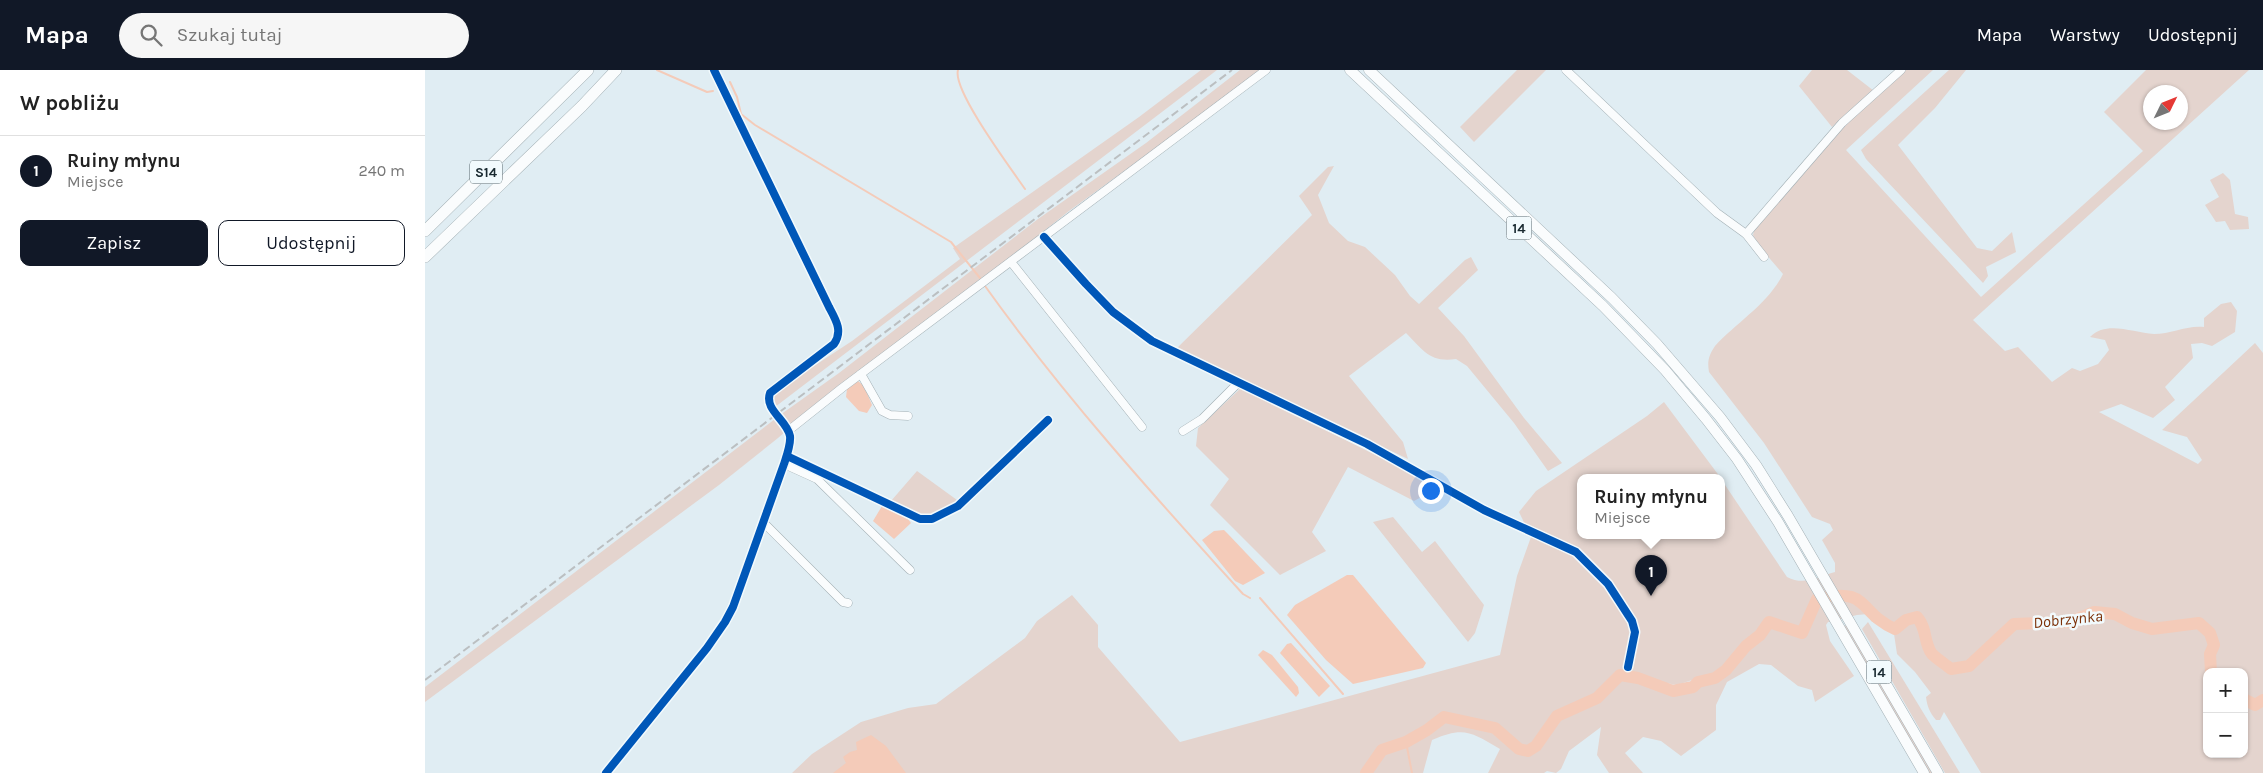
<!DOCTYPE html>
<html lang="pl">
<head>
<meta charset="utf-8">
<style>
  :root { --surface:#fff; --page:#f6f6f6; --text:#222; --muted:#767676; --line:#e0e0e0; --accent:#111827 }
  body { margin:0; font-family:Karla,sans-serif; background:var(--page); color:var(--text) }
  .controls { position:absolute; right:15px; bottom:15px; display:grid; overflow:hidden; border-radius:10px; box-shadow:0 1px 4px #0004 }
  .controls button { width:45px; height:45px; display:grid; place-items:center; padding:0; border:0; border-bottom:1px solid var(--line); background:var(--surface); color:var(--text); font:25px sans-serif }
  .compass { position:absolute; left:1718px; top:15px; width:45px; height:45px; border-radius:50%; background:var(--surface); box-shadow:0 1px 4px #0004; rotate:47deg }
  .you { position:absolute; left:1005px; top:420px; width:18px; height:18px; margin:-12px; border:4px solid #fff; border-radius:50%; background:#1a73e8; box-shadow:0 0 0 8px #1a73e833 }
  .badge { display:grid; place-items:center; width:32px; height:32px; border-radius:50%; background:var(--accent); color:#fff; font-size:16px; font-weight:700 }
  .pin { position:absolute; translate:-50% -41px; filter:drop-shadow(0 1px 2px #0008) }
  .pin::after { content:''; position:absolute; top:26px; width:18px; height:15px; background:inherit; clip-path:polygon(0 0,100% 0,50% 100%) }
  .popup { position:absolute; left:1152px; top:404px; width:148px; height:65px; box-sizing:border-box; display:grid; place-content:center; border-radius:10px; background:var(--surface); filter:drop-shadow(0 1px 4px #0005); font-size:16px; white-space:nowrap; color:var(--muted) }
  .popup b { font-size:19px; color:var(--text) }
  .popup::after { content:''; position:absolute; left:50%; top:100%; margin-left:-10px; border:10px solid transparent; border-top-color:var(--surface) }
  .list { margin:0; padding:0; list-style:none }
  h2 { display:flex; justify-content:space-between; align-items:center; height:65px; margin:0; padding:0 20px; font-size:21px }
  h2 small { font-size:16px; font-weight:400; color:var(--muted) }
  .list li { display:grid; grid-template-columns:32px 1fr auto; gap:15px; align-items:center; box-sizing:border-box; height:70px; padding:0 20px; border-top:1px solid var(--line) }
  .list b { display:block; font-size:19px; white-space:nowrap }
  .list p { margin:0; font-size:16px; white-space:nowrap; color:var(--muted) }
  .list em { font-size:16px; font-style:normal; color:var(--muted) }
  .actions { display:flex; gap:10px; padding:15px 20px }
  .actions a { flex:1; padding:11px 0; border:1px solid var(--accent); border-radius:10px; text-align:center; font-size:18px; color:var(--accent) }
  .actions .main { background:var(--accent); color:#fff }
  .icon { flex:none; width:28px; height:28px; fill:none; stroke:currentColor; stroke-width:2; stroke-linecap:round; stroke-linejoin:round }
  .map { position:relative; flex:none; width:1838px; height:703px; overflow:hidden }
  header { display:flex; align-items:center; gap:30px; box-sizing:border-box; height:70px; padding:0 25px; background:var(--accent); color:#fff }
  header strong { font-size:24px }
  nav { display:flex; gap:28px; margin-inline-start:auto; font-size:18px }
  .search { width:350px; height:45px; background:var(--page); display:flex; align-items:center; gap:12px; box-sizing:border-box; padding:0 18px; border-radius:28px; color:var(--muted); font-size:19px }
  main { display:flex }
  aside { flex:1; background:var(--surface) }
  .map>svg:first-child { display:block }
  .green { fill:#e4d4ce; fill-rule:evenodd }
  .water { fill:#f4cbb9 }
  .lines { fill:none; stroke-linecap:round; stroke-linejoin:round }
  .stream { stroke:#f4cbb9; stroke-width:2 }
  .river { stroke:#f4cbb9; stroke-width:12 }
  .minor-casing { stroke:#a3b0b5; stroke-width:9 }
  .major-casing { stroke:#a3b0b5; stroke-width:11 }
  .highway-casing { stroke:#a3b0b5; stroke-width:12 }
  .minor { stroke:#fafcfd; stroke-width:8 }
  .major { stroke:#fafcfd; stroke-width:10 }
  .highway { stroke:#fafcfd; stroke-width:11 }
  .rail { stroke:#bbbfc1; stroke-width:2; stroke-dasharray:8 4; stroke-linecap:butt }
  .cycleway-casing { stroke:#f2fafd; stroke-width:11 }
  .cycleway { stroke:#0057b8; stroke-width:8 }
  .labels { text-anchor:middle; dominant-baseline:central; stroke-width:5; stroke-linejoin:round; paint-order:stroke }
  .shield { fill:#f2fafd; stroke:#5b686e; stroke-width:1 }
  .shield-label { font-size:14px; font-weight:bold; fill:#1a2a31 }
  .water-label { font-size:16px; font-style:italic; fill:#7c3108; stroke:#f2fafd }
</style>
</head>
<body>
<header>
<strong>Mapa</strong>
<div class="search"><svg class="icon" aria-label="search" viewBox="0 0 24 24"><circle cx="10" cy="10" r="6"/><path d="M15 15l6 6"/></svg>Szukaj tutaj</div>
<nav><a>Mapa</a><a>Warstwy</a><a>Udostępnij</a></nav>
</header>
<main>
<aside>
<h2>W pobliżu<small></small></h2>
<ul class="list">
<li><span class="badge">1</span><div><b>Ruiny młynu</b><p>Miejsce</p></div><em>240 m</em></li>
</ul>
<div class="actions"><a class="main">Zapisz</a><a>Udostępnij</a></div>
</aside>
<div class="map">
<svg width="1838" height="703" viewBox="0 0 1838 703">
  <rect width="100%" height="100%" fill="#e0edf3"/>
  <g class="green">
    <polygon points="776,0 792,0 350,337 347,333 351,321 427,271 535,189 528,178 714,47"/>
    <polygon points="815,0 834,0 797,30 644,141 555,212 367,353 361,353 355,345 414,303 613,149 721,73"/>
    <polygon points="1092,0 1121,0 1049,72 1035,57"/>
    <polygon points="1387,0 1422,0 1449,21 1407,57 1374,16"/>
    <path d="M1481,0H1508L1421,80L1556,227L1718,81L1679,42L1721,0H1824L1548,250L1580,281L1593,277L1627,312L1647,298L1655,301L1673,294L1684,280L1680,270L1665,267C1682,250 1708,263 1729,264C1746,264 1762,255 1779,257V248L1796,234L1806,232L1812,241L1810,262L1787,276L1777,273L1766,274L1768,288L1740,317L1750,330L1728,348L1696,334L1674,342L1773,394L1777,390L1762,367L1737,360L1830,273L1838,283V703H1556L1519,642L1515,650H1511C1505,643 1502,636 1501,627L1506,623L1490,602L1472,584L1469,564L1446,551L1443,544L1432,545L1403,552L1401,555L1405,571L1429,606L1390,632L1387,620L1373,616L1346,595L1334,594L1302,612L1291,635V660L1256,686L1236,671L1218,667L1200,683L1218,703H1184L1172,685L1176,657L1144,681L1136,699L1131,703L1122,701L1119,703H1063L1075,679C1046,662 1039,656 1007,670L998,703H943L958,682L1003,664L1021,650L1063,658L1096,681L1104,683L1112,678L1133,649L1158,640L1155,637L1172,628L1195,605L1213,608L1248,621L1268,617L1273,612L1290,608L1301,600L1310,588L1307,586L1298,597L1288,603L1252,615L1236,612L1214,603L1198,601L1190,602L1168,625L1129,645L1106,675L1097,676L1071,655L1023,645L1015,646L986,667L950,682L937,703H367L387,684L436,652L483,638L511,634L600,568L612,551L647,525L673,555V577L755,672L1075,585L1092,506L1106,467L1094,442L1111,421L1222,346L1239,332L1295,407H1156V465H1296V409L1362,507C1379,516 1393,507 1410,502V493L1397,470L1408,460L1405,454L1387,447L1339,373L1284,302C1282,291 1284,285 1290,276C1312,252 1343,234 1358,204L1333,175L1328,165L1330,157L1414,61ZM1726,22H1756V52H1726ZM1782,602H1819V684H1782Z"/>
    <polygon points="1524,0 1541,0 1510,38 1473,75 1552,178 1567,181 1587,162 1591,182 1561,197 1563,206 1558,213 1441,89 1436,80"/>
    <path d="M909,96L893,125L904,153L923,171L940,177L970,205L985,226L994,234L1040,190L1046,187L1053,200L1013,238L1039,266L1099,348L1137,393L1123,401L1089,353L1042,296L1031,289C1005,293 998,280 981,263L924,306L978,372L983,389L751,279L887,145L874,126L903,97Z"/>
    <polygon points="1798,103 1805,110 1810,144 1823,147 1824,159 1805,160 1800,151 1791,152 1780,135 1794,127 1785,110"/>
    <polygon points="816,318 1015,417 989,431 923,397 887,462 901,481 855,505 785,435 804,409 771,376 773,358"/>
    <polygon points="350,349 360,362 353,368 294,415 0,632 0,617"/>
    <path d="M492,401L532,430C507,454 492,444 466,431Z"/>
    <polygon points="968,447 997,482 1010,471 1059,535 1050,563 1043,572 948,452"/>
    <polygon points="1443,552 1535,703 1520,703 1437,559"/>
    <polygon points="1423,555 1509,703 1503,703 1418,556"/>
  </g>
  <g class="water">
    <polygon points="433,311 439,316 447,335 442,343 434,341 421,327 422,319"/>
    <polygon points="457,436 483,449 486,453 469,469 448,451"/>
    <polygon points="799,460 803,464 840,503 818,515 810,511 777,470 789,461"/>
    <polygon points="922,505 928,505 1001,593 998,598 928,614 901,590 862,545 870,535"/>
    <polygon points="866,573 905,616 894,627 855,583 862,574"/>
    <polygon points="838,580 847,585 873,617 874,623 871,627 833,585"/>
    <polygon points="446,665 461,676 481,703 408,703 421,693 418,687 425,682 432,680 431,672"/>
  </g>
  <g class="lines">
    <g class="stream">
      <polyline points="232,0 282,22 288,21"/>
      <path d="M533,0C527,20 587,100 600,119"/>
      <polyline points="305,12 312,27 316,44 330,55 526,172 555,208"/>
      <path d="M560,216C638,325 728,425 818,524L825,528"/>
      <polyline points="835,528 918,624"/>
      <polyline points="981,672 987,703"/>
    </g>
    <g class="river">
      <polyline points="1819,629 1830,635 1838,630"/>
      <path d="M941,703L957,680L981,672L1002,660L1019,647L1070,658L1094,679L1103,681L1111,676L1132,646L1172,628L1195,605L1213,608L1248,621L1268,617L1273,612L1290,608L1301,600L1321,576L1335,565L1344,552L1377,563L1392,529C1445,516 1433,543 1470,559L1481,550L1492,547C1503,560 1498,572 1507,584C1512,589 1520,594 1526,599L1544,596L1589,554L1645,552L1669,542L1690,544L1707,553L1727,559L1774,553L1785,563L1789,575L1785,584L1786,602"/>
    </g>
    <defs>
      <g id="minor">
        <polyline points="1141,0 1292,143 1321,164"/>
        <polyline points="619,167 661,214 688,242 727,271 942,374 1059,440 1151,482 1183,514 1207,551 1210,562 1203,597"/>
        <polyline points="1339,187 1321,164 1417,53 1476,0"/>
        <polyline points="586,192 717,357"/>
        <polyline points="436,304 457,341 465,345 483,346"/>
        <polyline points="363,361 417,318 841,0"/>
        <polyline points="758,361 777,349 814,312"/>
        <polyline points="362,386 495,449 507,449 533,436 623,350"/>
        <polyline points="359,394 392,409 485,500"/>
        <polyline points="339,453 418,532 423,533"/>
        <path d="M181,703L282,578L300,552L308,537L359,394C362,385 366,374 365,366C362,350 339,340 345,323L409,274C418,261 411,250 404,237L289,0"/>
      </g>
      <g id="major">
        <polyline points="925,0 1178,236 1240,300 1281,349 1312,389 1353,452 1499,703"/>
        <polyline points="944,0 1187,228 1232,274 1295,347 1331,395 1363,446 1513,703"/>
      </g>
      <g id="highway">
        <polyline points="0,161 163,0"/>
        <polyline points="0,187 157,36 191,0"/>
      </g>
    </defs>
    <use href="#minor" class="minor-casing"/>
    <use href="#major" class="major-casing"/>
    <use href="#highway" class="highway-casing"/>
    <use href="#minor" class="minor"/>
    <use href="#major" class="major"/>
    <use href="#highway" class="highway"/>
    <polyline class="rail" points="0,610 807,0"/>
    <defs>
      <g id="cycleway">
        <polyline points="619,167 661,214 688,242 727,271 942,374 1059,440 1151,482 1183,514 1207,551 1210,562 1203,597"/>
        <polyline points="362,386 495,449 507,449 533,436 623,350"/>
        <path d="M181,703L282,578L300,552L308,537L359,394C362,385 366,374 365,366C362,350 339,340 345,323L409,274C418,261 411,250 404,237L289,0"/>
      </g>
    </defs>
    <use href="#cycleway" class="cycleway-casing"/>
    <use href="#cycleway" class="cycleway"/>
  </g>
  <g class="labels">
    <g class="shield">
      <rect x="45" y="90.5" width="32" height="23" rx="4"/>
      <rect x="1081.5" y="146.5" width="25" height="23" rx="4"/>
      <rect x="1441.5" y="590.5" width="25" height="23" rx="4"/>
    </g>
    <g class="shield-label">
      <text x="61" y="102">S14</text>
      <text x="1094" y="158">14</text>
      <text x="1454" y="602">14</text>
    </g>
    <g class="water-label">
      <text transform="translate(1643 549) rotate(-6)">Dobrzynka</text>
    </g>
  </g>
</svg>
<div class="controls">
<button>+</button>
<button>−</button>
</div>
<svg class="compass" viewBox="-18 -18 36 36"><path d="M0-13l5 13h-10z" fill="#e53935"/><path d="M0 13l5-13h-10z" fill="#767676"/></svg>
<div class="you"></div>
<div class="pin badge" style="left:1226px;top:526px">1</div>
<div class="popup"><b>Ruiny młynu</b>Miejsce</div>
</div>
</main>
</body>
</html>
